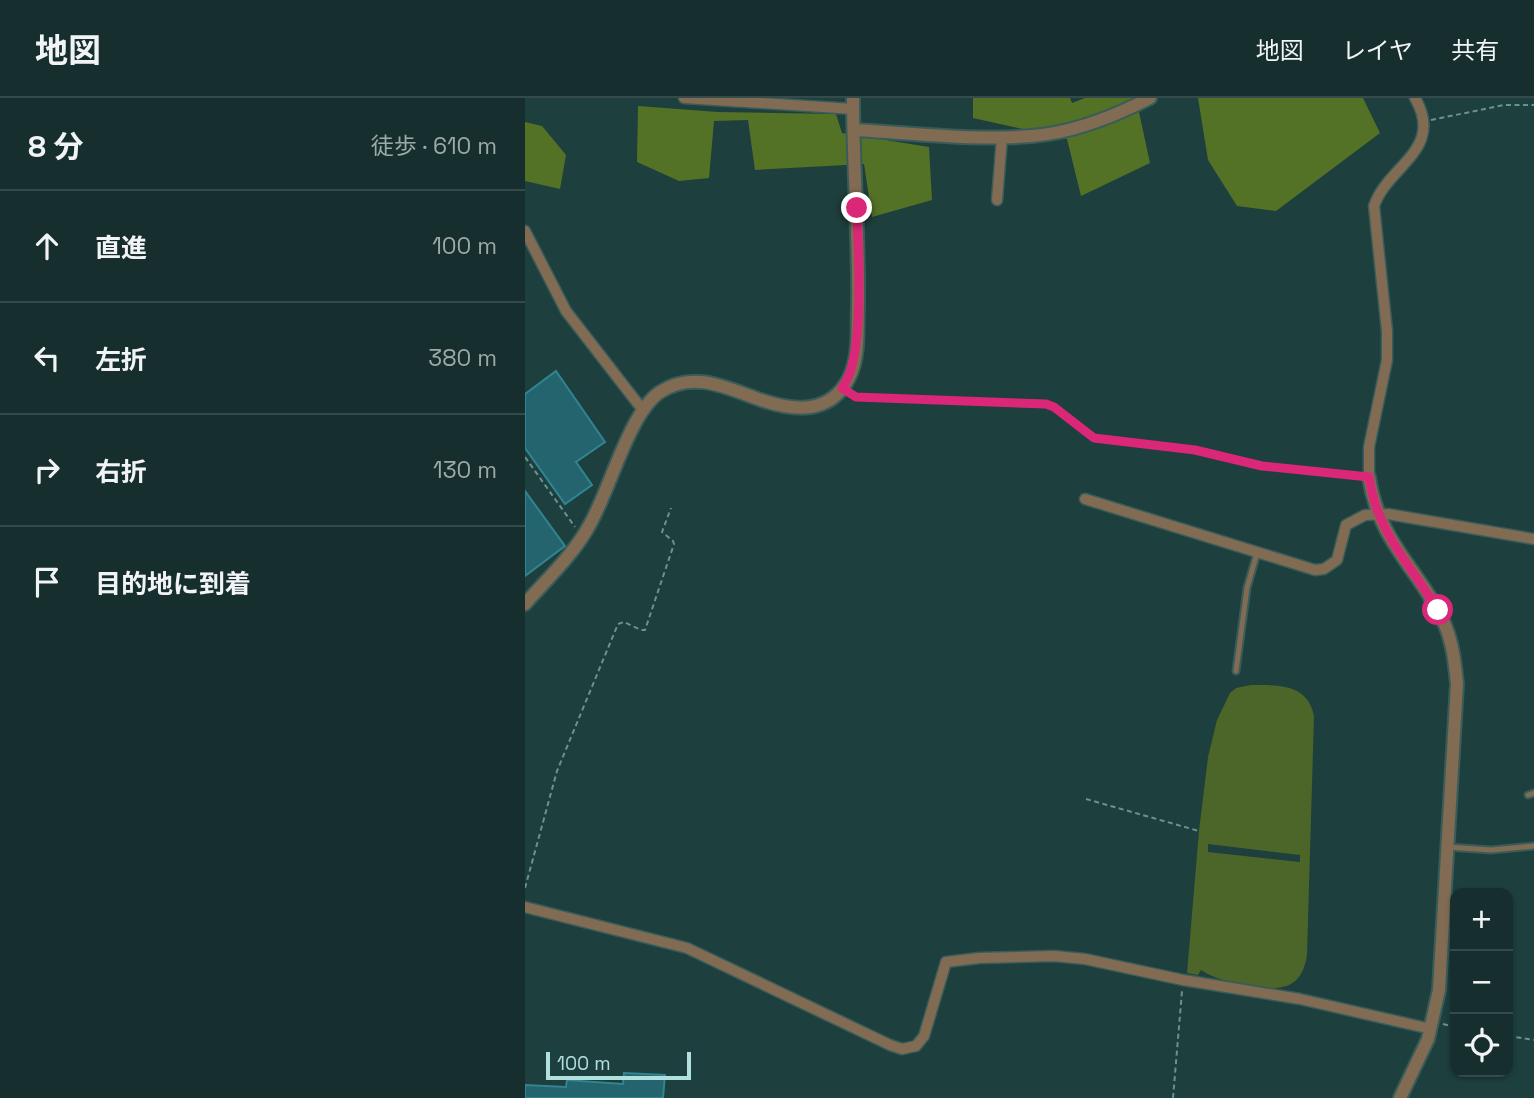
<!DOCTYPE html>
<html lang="ja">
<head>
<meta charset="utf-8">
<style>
  :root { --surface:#162f2e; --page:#233b3a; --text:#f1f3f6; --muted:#9ea9aa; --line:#354a4a }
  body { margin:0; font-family:"Space Grotesk","Noto Sans JP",sans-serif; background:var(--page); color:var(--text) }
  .controls { position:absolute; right:21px; bottom:21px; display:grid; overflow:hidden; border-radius:14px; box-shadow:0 2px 5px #0004 }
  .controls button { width:63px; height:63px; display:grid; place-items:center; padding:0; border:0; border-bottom:2px solid var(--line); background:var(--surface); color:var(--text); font:35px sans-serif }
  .scale { position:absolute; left:21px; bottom:18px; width:145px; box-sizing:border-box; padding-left:7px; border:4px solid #b1e1dd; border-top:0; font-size:19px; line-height:24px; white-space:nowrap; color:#b1e1dd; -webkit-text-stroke:5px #1d3f3d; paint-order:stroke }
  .stop { position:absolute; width:21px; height:21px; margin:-16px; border:5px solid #db2777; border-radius:50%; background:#fff }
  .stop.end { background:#db2777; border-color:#fff; box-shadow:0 2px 7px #0008 }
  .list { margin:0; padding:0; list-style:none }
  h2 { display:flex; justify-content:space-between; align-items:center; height:91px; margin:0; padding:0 28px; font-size:30px }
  h2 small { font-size:23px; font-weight:400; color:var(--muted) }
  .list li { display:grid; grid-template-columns:46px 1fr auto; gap:21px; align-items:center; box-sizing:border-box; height:112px; padding:0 28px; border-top:2px solid var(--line) }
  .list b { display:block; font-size:26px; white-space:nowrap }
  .list em { font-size:23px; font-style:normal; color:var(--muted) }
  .icon { flex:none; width:38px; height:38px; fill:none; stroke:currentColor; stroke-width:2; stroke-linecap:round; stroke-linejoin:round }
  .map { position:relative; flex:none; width:1009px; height:1000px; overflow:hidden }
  header { display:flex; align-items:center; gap:42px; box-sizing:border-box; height:98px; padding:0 35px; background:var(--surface); border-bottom:2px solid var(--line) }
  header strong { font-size:33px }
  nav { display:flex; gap:38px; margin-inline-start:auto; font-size:24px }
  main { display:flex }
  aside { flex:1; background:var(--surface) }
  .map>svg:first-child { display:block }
  .green { fill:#4b6628; fill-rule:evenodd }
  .forest { fill:#537226 }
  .building { fill:#24646e; stroke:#318591; stroke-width:2 }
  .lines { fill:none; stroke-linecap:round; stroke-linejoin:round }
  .service-casing { stroke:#385c5a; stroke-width:9 }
  .minor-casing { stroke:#385c5a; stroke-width:13 }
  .tertiary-casing { stroke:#385c5a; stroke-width:16 }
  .path { stroke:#6a9390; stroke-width:2; stroke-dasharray:5 3.5; stroke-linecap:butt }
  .service { stroke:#816b52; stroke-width:5 }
  .minor { stroke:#816b52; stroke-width:10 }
  .tertiary { stroke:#816b52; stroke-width:12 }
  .route { stroke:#db2777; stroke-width:9 }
</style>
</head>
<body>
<header>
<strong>地図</strong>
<nav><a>地図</a><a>レイヤ</a><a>共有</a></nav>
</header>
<main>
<aside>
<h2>8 分<small>徒歩 · 610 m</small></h2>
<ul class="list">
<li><svg class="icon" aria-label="ahead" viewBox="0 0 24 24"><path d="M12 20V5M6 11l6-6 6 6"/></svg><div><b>直進</b></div><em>100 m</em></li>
<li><svg class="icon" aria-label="left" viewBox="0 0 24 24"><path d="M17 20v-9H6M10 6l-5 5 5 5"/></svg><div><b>左折</b></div><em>380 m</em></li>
<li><svg class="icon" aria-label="right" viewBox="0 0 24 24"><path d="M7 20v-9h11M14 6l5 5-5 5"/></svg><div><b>右折</b></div><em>130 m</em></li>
<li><svg class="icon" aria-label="arrive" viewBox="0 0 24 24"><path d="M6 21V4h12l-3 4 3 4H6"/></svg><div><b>目的地に到着</b></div></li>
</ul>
</aside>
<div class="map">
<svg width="1009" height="1000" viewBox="0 0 1009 1000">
  <rect width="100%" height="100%" fill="#1d3f3d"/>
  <path class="green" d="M726,587C752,587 783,585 789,618L782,857C776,897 748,892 718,886C702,883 689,881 676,872L673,877L662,875L674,733L683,659L692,622L705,595L711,590ZM683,746L775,757V764L683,754Z"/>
  <g class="forest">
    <polygon points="448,0 545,0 547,5 560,0 632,0 614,14 625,65 556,98 542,41 448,20"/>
    <polygon points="673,0 838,0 855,35 751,113 712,108 683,62"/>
    <polygon points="113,8 193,14 311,16 317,35 404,49 407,102 347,119 339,66 230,72 223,22 189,23 184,80 154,83 112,64"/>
    <polygon points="0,24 17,28 41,57 35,91 0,83"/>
  </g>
  <g class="building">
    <polygon points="31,273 80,344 51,364 67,387 40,406 0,350 0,296"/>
    <polygon points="0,393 40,448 0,478"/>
    <polygon points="99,975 140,977 138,1000 0,1000 0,987 41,989 42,982 98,986"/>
  </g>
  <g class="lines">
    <defs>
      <g id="service">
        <polyline points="711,573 722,490 732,455"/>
        <polyline points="1003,697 1009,695"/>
        <polyline points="923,749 966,752 1009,748"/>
      </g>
      <g id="minor">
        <polyline points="159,0 328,11"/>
        <polyline points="472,102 477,39"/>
        <polyline points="0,133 41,213 117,311"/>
        <path d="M844,379V349L862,262V233L849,108C863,67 920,52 890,0"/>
        <polyline points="560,401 790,472 799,471 812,462 821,427 840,417 863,416 1009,441"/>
        <polyline points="0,809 162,850 365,947 377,951 391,948 399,938 421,864 454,860 529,858 560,861 658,882 775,901 906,931"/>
      </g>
      <g id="tertiary">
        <path d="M329,32C388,35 449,43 507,38C547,35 590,18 625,0"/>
        <path d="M844,379C854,446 895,471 920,527C928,546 930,566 932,586L914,892L903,941L875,1000"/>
        <path d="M0,506C22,481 48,457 64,428C85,392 104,315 135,294C169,272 202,290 236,302C269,313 305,317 324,280C335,259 332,230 333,207C334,138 328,69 328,0"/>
      </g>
    </defs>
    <use href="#service" class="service-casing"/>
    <use href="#minor" class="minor-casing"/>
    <use href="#tertiary" class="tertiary-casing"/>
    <g class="path">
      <polyline points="906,22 979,7 1009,7"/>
      <polyline points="327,296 331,299 521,306 529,309 569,340 670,352 737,368 834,379"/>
      <polyline points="0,359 50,429"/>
      <polyline points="561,701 674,733"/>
      <polyline points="0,790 32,673 93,526 99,524 116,532 120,532 149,446 148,443 137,434 146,410"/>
      <polyline points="918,926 930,929"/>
      <polyline points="983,938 1009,942"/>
      <polyline points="648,1000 657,893"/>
    </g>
    <use href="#service" class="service"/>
    <use href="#minor" class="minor"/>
    <use href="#tertiary" class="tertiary"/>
  </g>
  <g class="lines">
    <path class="route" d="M332,110C333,150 341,260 317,290L331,299L521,306L529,309L569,340L670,352L737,368L844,379C852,435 885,466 913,512"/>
  </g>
</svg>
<div class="controls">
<button>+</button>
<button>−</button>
<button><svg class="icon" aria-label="locate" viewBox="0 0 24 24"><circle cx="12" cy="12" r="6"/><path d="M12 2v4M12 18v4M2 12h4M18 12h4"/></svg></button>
</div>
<div class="scale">100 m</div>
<div class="stop" style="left:913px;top:512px"></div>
<div class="stop end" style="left:332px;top:110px"></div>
</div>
</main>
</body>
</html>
